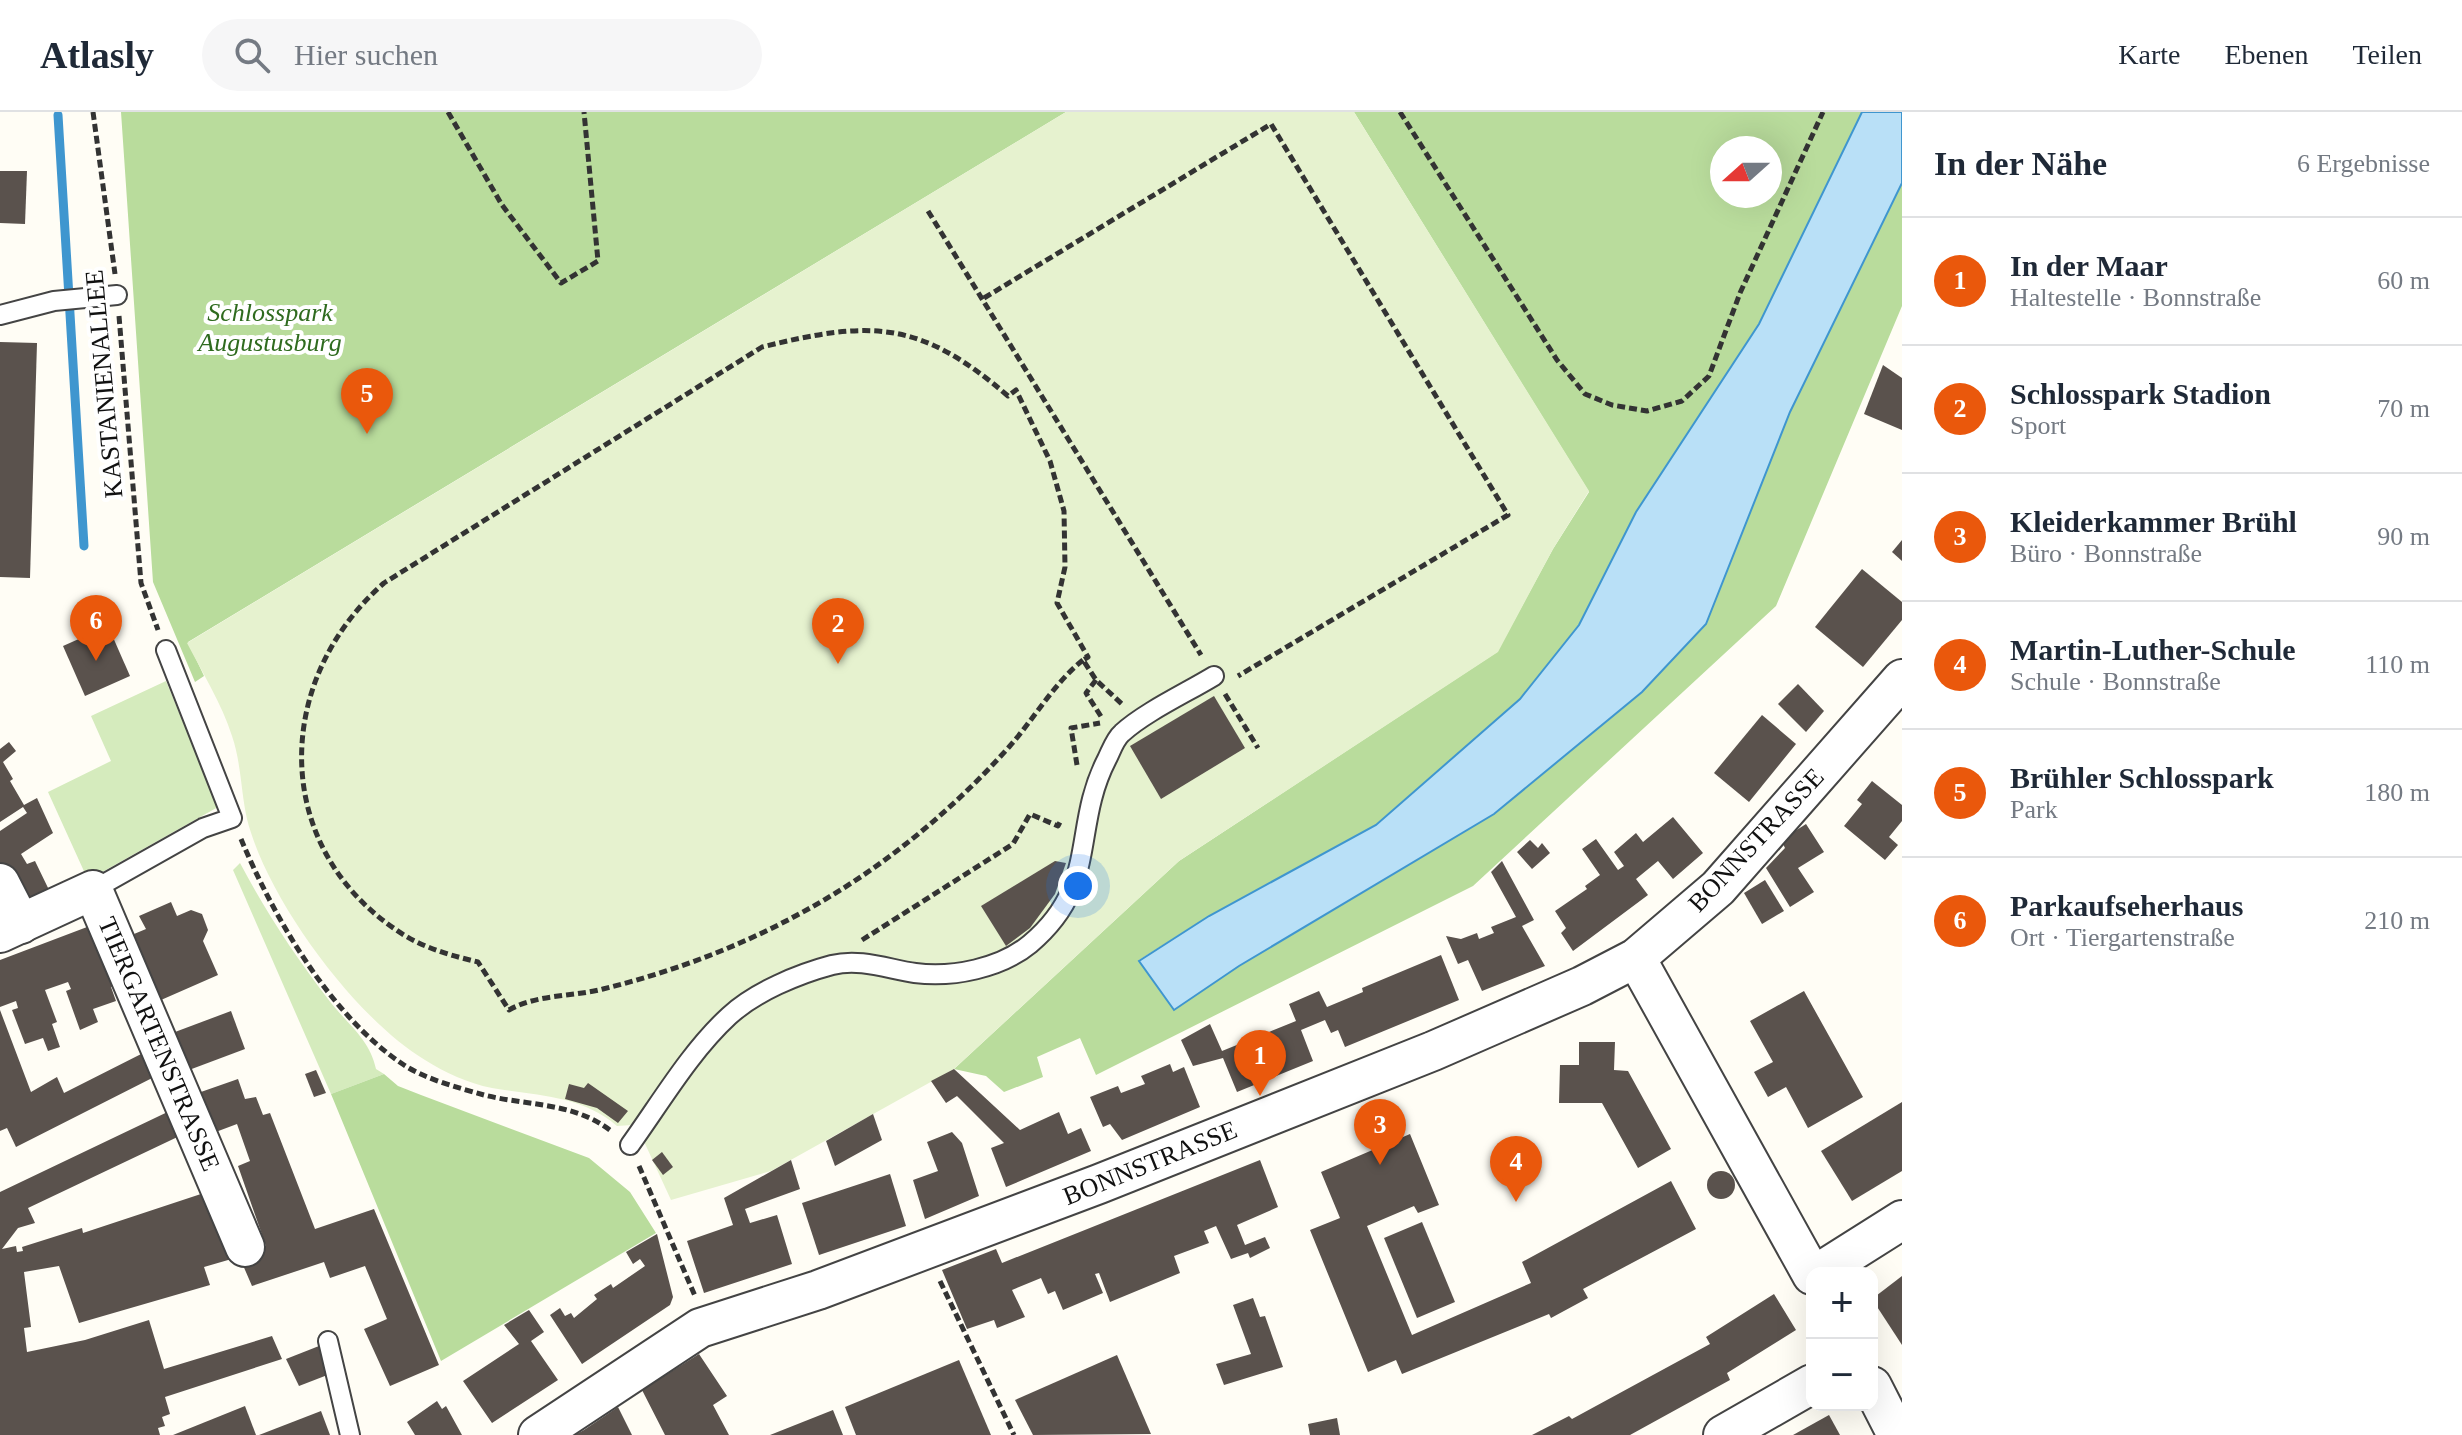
<!DOCTYPE html>
<html lang="de">
<head>
<meta charset="utf-8">
<style>
  :root { --surface:#fff; --page:#f6f6f7; --text:#1f2937; --muted:#747a83; --line:#e0e1e3; --accent:#ea580c }
  body { margin:0; font-family:"Times New Roman",serif; background:var(--page); color:var(--text) }
  .controls { position:absolute; right:24px; bottom:24px; display:grid; overflow:hidden; border-radius:16px; box-shadow:0 8px 32px #0002 }
  .controls button { width:72px; height:72px; display:grid; place-items:center; padding:0; border:0; border-bottom:2px solid var(--line); background:var(--surface); color:var(--text); font:40px sans-serif }
  .compass { position:absolute; left:1710px; top:24px; width:72px; height:72px; border-radius:50%; background:var(--surface); box-shadow:0 8px 32px #0002; rotate:249deg }
  .you { position:absolute; left:1078px; top:774px; width:28px; height:28px; margin:-20px; border:6px solid #fff; border-radius:50%; background:#1a73e8; box-shadow:0 0 0 12px #1a73e833 }
  .badge { display:grid; place-items:center; width:52px; height:52px; border-radius:50%; background:var(--accent); color:#fff; font-size:26px; font-weight:700 }
  .pin { position:absolute; translate:-50% -66px; filter:drop-shadow(0 2px 4px #0008) }
  .pin::after { content:''; position:absolute; top:42px; width:28px; height:24px; background:inherit; clip-path:polygon(0 0,100% 0,50% 100%) }
  .list { margin:0; padding:0; list-style:none }
  h2 { display:flex; justify-content:space-between; align-items:center; height:104px; margin:0; padding:0 32px; font-size:34px }
  h2 small { font-size:26px; font-weight:400; color:var(--muted) }
  .list li { display:grid; grid-template-columns:52px 1fr auto; gap:24px; align-items:center; box-sizing:border-box; height:128px; padding:0 32px; border-top:2px solid var(--line) }
  .list b { display:block; font-size:30px; white-space:nowrap }
  .list p { margin:0; font-size:26px; white-space:nowrap; color:var(--muted) }
  .list em { font-size:26px; font-style:normal; color:var(--muted) }
  .icon { flex:none; width:44px; height:44px; fill:none; stroke:currentColor; stroke-width:2; stroke-linecap:round; stroke-linejoin:round }
  .map { position:relative; flex:none; width:1902px; height:1323px; overflow:hidden }
  header { display:flex; align-items:center; gap:48px; box-sizing:border-box; height:112px; padding:0 40px; background:var(--surface); border-bottom:2px solid var(--line) }
  header strong { font-size:38px }
  nav { display:flex; gap:44px; margin-inline-start:auto; font-size:28px }
  .search { width:560px; height:72px; background:var(--page); display:flex; align-items:center; gap:20px; box-sizing:border-box; padding:0 28px; border-radius:44px; color:var(--muted); font-size:30px }
  main { display:flex }
  aside { flex:1; background:var(--surface) }
  .map>svg:first-child { display:block }
  .green { fill:#d5ebbd }
  .forest { fill:#b9dc9c; fill-rule:evenodd }
  .pitch { fill:#e6f2cf }
  .water { fill:#b9e0f7; stroke:#3f96cf; stroke-width:2 }
  .lines { fill:none; stroke-linecap:round; stroke-linejoin:round }
  .stream { stroke:#3f96cf; stroke-width:9 }
  .building { fill:#5a524d }
  .service-casing { stroke:#444; stroke-width:22 }
  .minor-casing { stroke:#444; stroke-width:42 }
  .path { stroke:#333; stroke-width:5; stroke-dasharray:8 4; stroke-linecap:butt }
  .service { stroke:#fff; stroke-width:18 }
  .minor { stroke:#fff; stroke-width:38 }
  .labels { text-anchor:middle; dominant-baseline:central; stroke-width:8; stroke-linejoin:round; paint-order:stroke }
  .park-label { font-size:26px; font-style:italic; fill:#2f6b1f; stroke:#fff }
  .street-label { font-size:26px; fill:#111; stroke:#fff }
</style>
</head>
<body>
<header>
<strong>Atlasly</strong>
<div class="search"><svg class="icon" aria-label="search" viewBox="0 0 24 24"><circle cx="10" cy="10" r="6"/><path d="M15 15l6 6"/></svg>Hier suchen</div>
<nav><a>Karte</a><a>Ebenen</a><a>Teilen</a></nav>
</header>
<main>
<div class="map">
<svg width="1902" height="1323" viewBox="0 0 1902 1323">
  <rect width="100%" height="100%" fill="#fffdf5"/>
  <g class="green">
    <polygon points="166,569 218,695 88,768 48,680 111,649 91,604"/>
    <path d="M240,751C266,800 295,844 328,887C346,911 370,927 376,957L384,962L331,982L233,758Z"/>
  </g>
  <g class="forest">
    <polygon points="121,0 1066,0 188,530 204,564 195,570 153,470"/>
    <path d="M1354,0H1862L1759,212L1636,400L1579,513L1520,587L1376,713L1209,804L1139,848L1174,898L1239,854L1494,702L1642,580L1706,512L1790,300L1902,71V194L1776,494L1473,774L1096,963L1080,926L1037,945L1043,965L1004,980L986,964L954,957L1179,749L1497,540L1553,437L1589,380ZM1722,36H1770V84H1722Z"/>
    <polygon points="384,962 398,974 421,983 589,1046 630,1080 656,1121 441,1249 331,982"/>
  </g>
  <path class="pitch" d="M1066,0H1354L1589,379L1553,437L1498,540L1179,749L954,957L771,1059L671,1088L641,1023L632,1013L617,1014C581,983 537,984 492,976C467,971 446,961 425,948C355,906 267,787 247,707C241,680 241,650 232,624C222,592 202,560 187,531Z"/>
  <polygon class="water" points="1862,0 1902,0 1902,71 1790,300 1706,512 1642,580 1494,702 1239,854 1174,898 1139,849 1209,804 1376,713 1520,587 1579,513 1636,400 1759,212"/>
  <g class="lines">
    <polyline class="stream" points="58,3 84,434"/>
  </g>
  <g class="building">
    <polygon points="0,59 27,59 25,112 0,111"/>
    <polygon points="0,230 37,231 30,466 0,465"/>
    <polygon points="1883,253 1902,266 1902,318 1864,302"/>
    <polygon points="1902,428 1902,449 1892,440"/>
    <polygon points="1862,457 1902,490 1902,508 1863,555 1815,515"/>
    <polygon points="108,514 130,564 85,584 63,534"/>
    <polygon points="1798,572 1824,599 1806,620 1778,592"/>
    <polygon points="1214,584 1245,636 1161,687 1130,634"/>
    <polygon points="1762,603 1796,632 1749,690 1714,661"/>
    <polygon points="9,630 16,639 3,650 13,667 10,669 24,693 37,686 53,721 21,742 27,752 35,749 50,780 23,794 0,750 0,719 27,701 23,695 0,710 0,637"/>
    <polygon points="1872,669 1902,693 1902,709 1889,725 1898,733 1885,748 1844,714 1862,692 1857,688"/>
    <polygon points="1673,705 1703,741 1673,767 1658,749 1636,767 1648,783 1573,839 1561,821 1566,816 1555,799 1587,777 1585,774 1600,763 1582,737 1596,727 1618,758 1624,754 1614,740 1636,721 1643,730"/>
    <polygon points="1806,712 1824,740 1798,756 1814,780 1790,795 1766,756 1785,736 1781,728"/>
    <polygon points="1530,728 1538,736 1542,731 1550,741 1532,757 1517,740"/>
    <polygon points="1055,749 1066,751 1055,782 1030,816 1006,834 981,794"/>
    <polygon points="1502,749 1534,808 1522,814 1545,854 1482,879 1468,848 1458,852 1446,824 1461,827 1477,821 1479,827 1494,821 1491,815 1516,805 1491,760"/>
    <polygon points="1765,768 1784,799 1762,812 1744,781"/>
    <polygon points="171,790 177,804 191,798 202,802 208,818 203,829 218,863 161,888 134,822 146,817 139,804"/>
    <polygon points="95,812 118,872 111,875 116,889 93,897 98,910 80,918 66,879 71,877 68,870 45,878 57,910 52,912 60,935 48,939 43,926 25,932 12,898 18,896 16,889 0,895 0,848"/>
    <polygon points="1441,843 1459,888 1345,935 1338,918 1331,921 1325,908 1301,918 1313,949 1237,980 1223,946 1193,954 1181,928 1210,912 1222,939 1296,909 1289,892 1319,879 1327,895 1363,880 1362,876"/>
    <polygon points="1804,879 1863,985 1808,1016 1786,975 1768,985 1754,960 1773,950 1750,909"/>
    <polygon points="0,898 31,980 57,965 64,981 155,935 164,960 16,1035 7,1016 0,1019"/>
    <polygon points="231,899 245,937 189,958 175,920"/>
    <polygon points="1579,930 1615,930 1614,958 1628,959 1671,1037 1638,1056 1602,991 1559,991 1560,953 1579,953"/>
    <polygon points="1170,952 1173,960 1184,955 1200,995 1122,1028 1110,1012 1103,1015 1090,985 1118,974 1121,981 1145,972 1141,964"/>
    <polygon points="954,957 1020,1018 1059,1000 1068,1022 1081,1016 1091,1039 1006,1075 991,1036 1004,1031 957,984 946,991 931,969"/>
    <polygon points="316,958 326,981 314,985 305,962"/>
    <polygon points="238,967 245,987 256,985 263,1003 270,1001 315,1117 374,1097 439,1253 390,1274 364,1217 387,1207 365,1154 330,1166 324,1150 252,1174 239,1144 266,1134 238,1054 250,1049 237,1012 213,1021 198,981"/>
    <polygon points="588,971 628,999 618,1011 597,996 565,987 569,972 584,976"/>
    <polygon points="1902,990 1902,1059 1852,1089 1821,1039"/>
    <polygon points="178,995 188,1020 28,1096 35,1111 18,1116 2,1137 16,1134 17,1140 23,1139 22,1135 82,1116 83,1121 210,1079 235,1146 204,1155 210,1173 79,1211 59,1154 24,1160 31,1215 24,1216 27,1240 85,1228 149,1208 164,1257 272,1224 282,1247 165,1285 170,1302 162,1305 165,1314 158,1316 160,1323 0,1323 0,1080"/>
    <polygon points="873,1002 882,1028 835,1054 826,1029"/>
    <polygon points="952,1020 962,1031 979,1084 925,1107 913,1068 938,1059 927,1030"/>
    <polygon points="1410,1022 1439,1093 1418,1101 1414,1094 1367,1114 1412,1223 1531,1171 1522,1150 1671,1069 1696,1117 1583,1177 1588,1186 1551,1206 1549,1202 1402,1262 1396,1248 1368,1260 1310,1118 1340,1106 1321,1060"/>
    <polygon points="662,1040 673,1055 663,1063 652,1048"/>
    <polygon points="791,1048 800,1077 745,1097 750,1111 777,1103 792,1152 704,1181 687,1129 733,1113 724,1086"/>
    <polygon points="1260,1048 1278,1095 1237,1113 1245,1133 1265,1125 1270,1136 1250,1146 1248,1141 1231,1147 1216,1114 1204,1119 1209,1131 1174,1144 1180,1161 1110,1190 1099,1161 1095,1162 1103,1181 1063,1198 1055,1179 1048,1182 1041,1166 1012,1178 1025,1205 997,1216 994,1208 967,1217 942,1158 996,1137 1002,1151"/>
    <circle cx="1721" cy="1073" r="14"/>
    <polygon points="890,1062 906,1114 819,1143 802,1091"/>
    <polygon points="1422,1110 1455,1190 1417,1206 1384,1126"/>
    <polygon points="657,1122 673,1185 670,1193 582,1252 550,1203 560,1196 565,1204 571,1201 574,1206 597,1187 594,1183 611,1172 613,1176 645,1154 640,1147 633,1152 626,1140"/>
    <polygon points="1902,1164 1902,1233 1872,1187"/>
    <polygon points="1774,1182 1796,1218 1727,1261 1730,1268 1630,1323 1532,1323 1569,1304 1572,1307 1710,1232 1706,1225"/>
    <polygon points="1253,1186 1260,1205 1265,1204 1283,1255 1224,1273 1216,1252 1251,1242 1233,1193"/>
    <polygon points="529,1198 544,1220 531,1229 558,1268 492,1311 463,1269 519,1232 504,1213"/>
    <polygon points="319,1234 330,1262 299,1274 286,1247"/>
    <polygon points="699,1242 727,1284 713,1293 729,1323 665,1323 642,1278"/>
    <polygon points="1117,1243 1151,1322 1033,1323 1015,1288"/>
    <polygon points="959,1248 991,1323 856,1323 845,1295"/>
    <polygon points="437,1289 442,1297 446,1294 462,1323 415,1323 407,1310"/>
    <polygon points="245,1294 256,1323 173,1323"/>
    <polygon points="618,1295 632,1323 575,1323 584,1318"/>
    <polygon points="833,1298 843,1323 770,1323"/>
    <polygon points="321,1299 330,1323 259,1323"/>
    <polygon points="1829,1303 1840,1323 1793,1323"/>
    <polygon points="1337,1306 1340,1323 1310,1323 1308,1312"/>
  </g>
  <g class="lines">
    <defs>
      <g id="service">
        <polyline points="0,203 54,189 117,183"/>
        <polyline points="93,778 203,716 232,706 166,538"/>
        <path d="M630,1033C661,990 690,940 729,904C755,880 798,862 832,853C860,846 888,857 915,861C953,866 1001,856 1030,832C1100,773 1071,717 1107,647C1111,639 1115,627 1122,621C1145,600 1186,581 1214,564"/>
        <polyline points="328,1229 350,1323"/>
      </g>
      <g id="minor">
        <polyline points="0,771 21,812"/>
        <polyline points="0,821 93,778 245,1135"/>
        <polyline points="1636,846 1812,1163"/>
        <polyline points="1818,1161 1902,1108"/>
        <polyline points="1872,1274 1897,1323"/>
        <polyline points="538,1323 700,1216 818,1178 1099,1072 1433,939 1582,874 1636,846 1718,776 1902,567"/>
        <polyline points="1723,1323 1812,1272"/>
      </g>
    </defs>
    <use href="#service" class="service-casing"/>
    <use href="#minor" class="minor-casing"/>
    <g class="path">
      <polyline points="93,0 115,162"/>
      <polyline points="448,0 502,93 561,171 598,149 584,0"/>
      <polyline points="1400,0 1557,248 1585,282 1612,293 1647,299 1682,289 1709,264 1740,181 1823,0"/>
      <polyline points="928,99 1201,543"/>
      <polyline points="984,186 1271,12 1508,403 1238,564"/>
      <polyline points="119,204 141,471 158,518"/>
      <path d="M1083,548C1054,571 1034,607 1009,635C950,701 879,759 801,801C739,835 672,860 603,877C572,885 537,882 509,898L478,850C453,844 427,837 404,823C271,740 271,570 384,471L762,235C871,208 920,208 1008,284L1016,278L1050,349L1064,399L1065,455L1057,491L1088,545L1083,548L1096,568L1123,593"/>
      <polyline points="1096,568 1086,581 1102,606"/>
      <polyline points="1225,582 1258,636"/>
      <polyline points="1077,653 1071,616 1100,611"/>
      <path d="M241,727C274,806 331,905 404,953C425,967 459,976 484,983C528,994 574,990 611,1019"/>
      <polyline points="862,828 1013,732 1030,702 1058,714 1061,708"/>
      <polyline points="639,1054 695,1184"/>
      <polyline points="940,1169 1014,1323"/>
    </g>
    <use href="#service" class="service"/>
    <use href="#minor" class="minor"/>
  </g>
  <g class="labels">
    <g class="park-label">
      <text x="270" y="200">Schlosspark<tspan x="270" dy="30">Augustusburg</tspan></text>
    </g>
    <g class="street-label">
      <text transform="translate(104 272) rotate(-95)">KASTANIENALLEE</text>
      <text transform="translate(1756 728) rotate(-47)">BONNSTRASSE</text>
      <text transform="translate(159 932) rotate(67)">TIERGARTENSTRASSE</text>
      <text transform="translate(1150 1051) rotate(-22)">BONNSTRASSE</text>
    </g>
  </g>
</svg>
<div class="controls">
<button>+</button>
<button>−</button>
</div>
<svg class="compass" viewBox="-18 -18 36 36"><path d="M0-13l5 13h-10z" fill="#e53935"/><path d="M0 13l5-13h-10z" fill="#747a83"/></svg>
<div class="you"></div>
<div class="pin badge" style="left:1260px;top:984px">1</div>
<div class="pin badge" style="left:838px;top:552px">2</div>
<div class="pin badge" style="left:1380px;top:1053px">3</div>
<div class="pin badge" style="left:1516px;top:1090px">4</div>
<div class="pin badge" style="left:367px;top:322px">5</div>
<div class="pin badge" style="left:96px;top:549px">6</div>
</div>
<aside>
<h2>In der Nähe<small>6 Ergebnisse</small></h2>
<ul class="list">
<li><span class="badge">1</span><div><b>In der Maar</b><p>Haltestelle · Bonnstraße</p></div><em>60 m</em></li>
<li><span class="badge">2</span><div><b>Schlosspark Stadion</b><p>Sport</p></div><em>70 m</em></li>
<li><span class="badge">3</span><div><b>Kleiderkammer Brühl</b><p>Büro · Bonnstraße</p></div><em>90 m</em></li>
<li><span class="badge">4</span><div><b>Martin-Luther-Schule</b><p>Schule · Bonnstraße</p></div><em>110 m</em></li>
<li><span class="badge">5</span><div><b>Brühler Schlosspark</b><p>Park</p></div><em>180 m</em></li>
<li><span class="badge">6</span><div><b>Parkaufseherhaus</b><p>Ort · Tiergartenstraße</p></div><em>210 m</em></li>
</ul>
</aside>
</main>
</body>
</html>
